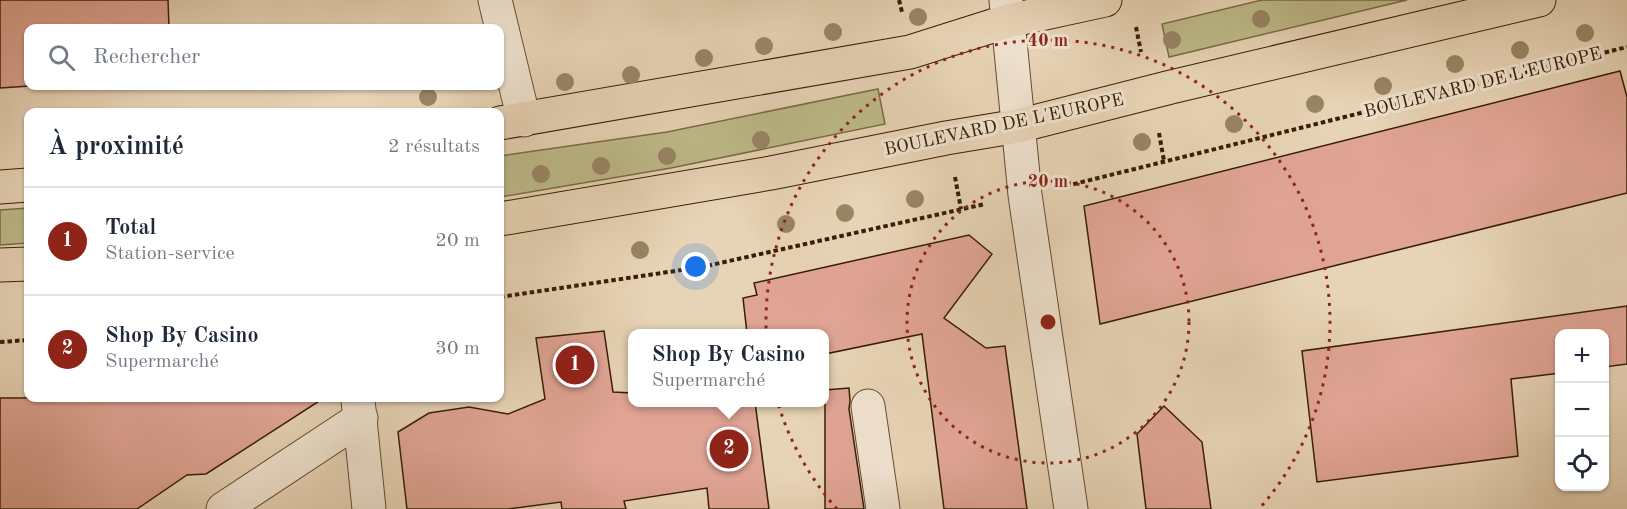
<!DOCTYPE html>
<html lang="fr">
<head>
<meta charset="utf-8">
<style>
  :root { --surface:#fff; --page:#f2f2f3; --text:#1f2937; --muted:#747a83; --line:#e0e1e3; --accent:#8f2418 }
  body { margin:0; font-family:"Old Standard TT",serif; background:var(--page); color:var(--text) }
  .controls { position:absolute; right:18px; bottom:18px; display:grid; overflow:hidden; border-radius:12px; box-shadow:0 2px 4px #0004 }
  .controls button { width:54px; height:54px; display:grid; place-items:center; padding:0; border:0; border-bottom:2px solid var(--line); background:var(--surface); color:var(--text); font:30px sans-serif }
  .you { position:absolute; left:696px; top:267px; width:21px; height:21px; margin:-15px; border:4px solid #fff; border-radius:50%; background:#1a73e8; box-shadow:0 0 0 9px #1a73e833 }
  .badge { display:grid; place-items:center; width:39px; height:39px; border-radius:50%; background:var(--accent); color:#fff; font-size:20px; font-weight:700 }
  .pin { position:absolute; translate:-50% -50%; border:3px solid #fff; box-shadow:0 2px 6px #0006 }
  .popup { position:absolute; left:628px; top:329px; width:201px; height:78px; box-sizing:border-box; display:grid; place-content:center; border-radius:12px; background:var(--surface); filter:drop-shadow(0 2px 4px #0005); font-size:20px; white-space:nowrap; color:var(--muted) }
  .popup b { font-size:22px; color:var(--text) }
  .popup::after { content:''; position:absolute; left:50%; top:100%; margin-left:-12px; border:12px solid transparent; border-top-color:var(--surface) }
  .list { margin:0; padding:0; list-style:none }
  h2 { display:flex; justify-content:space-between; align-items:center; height:78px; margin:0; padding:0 24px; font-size:26px }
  h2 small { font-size:20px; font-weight:400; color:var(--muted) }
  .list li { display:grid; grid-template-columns:39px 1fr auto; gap:18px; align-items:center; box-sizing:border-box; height:108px; padding:0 24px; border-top:2px solid var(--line) }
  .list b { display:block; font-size:22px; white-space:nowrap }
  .list p { margin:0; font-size:20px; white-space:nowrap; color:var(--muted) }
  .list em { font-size:20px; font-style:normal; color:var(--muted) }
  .icon { flex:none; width:33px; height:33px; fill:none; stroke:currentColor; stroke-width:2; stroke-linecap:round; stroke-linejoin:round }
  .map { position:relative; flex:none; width:1627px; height:509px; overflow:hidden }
  .search { position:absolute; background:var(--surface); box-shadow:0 2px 4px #0004; left:24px; top:24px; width:480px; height:66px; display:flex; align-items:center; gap:15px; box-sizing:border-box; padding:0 21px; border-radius:12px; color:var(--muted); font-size:22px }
  .panel { position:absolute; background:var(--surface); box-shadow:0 2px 4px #0004; left:24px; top:108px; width:480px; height:294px; border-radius:12px }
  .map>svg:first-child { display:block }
  .green { fill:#bdba88; stroke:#7a6c44; stroke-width:1.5 }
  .building { fill:#e0a494; stroke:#371e00; stroke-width:1.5 }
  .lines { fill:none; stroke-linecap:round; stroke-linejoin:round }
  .minor-casing { stroke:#634b2d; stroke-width:35 }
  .major-casing { stroke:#371e00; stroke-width:35 }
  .path { stroke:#371e00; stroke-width:4; stroke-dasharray:4.5 3; stroke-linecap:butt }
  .minor { stroke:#efe2cf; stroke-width:33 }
  .major { stroke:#e7d3b5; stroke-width:33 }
  .tree { fill:#988564 }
  .ring { fill:none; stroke:#8f2418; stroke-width:3; stroke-dasharray:3 6 }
  .labels { text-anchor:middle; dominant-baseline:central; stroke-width:6; stroke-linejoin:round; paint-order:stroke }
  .street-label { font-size:18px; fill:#371e00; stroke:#efe2cf }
  .centre { fill:#8f2418; stroke:#efe2cf; stroke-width:3 }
  .ring-label { font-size:18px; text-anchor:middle; font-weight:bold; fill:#8f2418; stroke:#efe2cf; stroke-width:6; stroke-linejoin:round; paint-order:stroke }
</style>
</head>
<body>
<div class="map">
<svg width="1627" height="509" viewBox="0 0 1627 509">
  <rect width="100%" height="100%" fill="#e7d3b5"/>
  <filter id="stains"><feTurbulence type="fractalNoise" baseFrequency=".00333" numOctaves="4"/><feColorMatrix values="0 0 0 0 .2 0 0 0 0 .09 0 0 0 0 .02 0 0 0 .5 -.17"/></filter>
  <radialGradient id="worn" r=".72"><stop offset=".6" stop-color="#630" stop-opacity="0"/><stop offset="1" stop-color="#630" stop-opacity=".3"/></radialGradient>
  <g class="green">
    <polygon points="1262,0 1407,0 1169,57 1162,24"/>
    <polygon points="878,89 885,124 671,168 500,197 500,156 667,132"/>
    <polygon points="28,208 28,243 0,245 0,210"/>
  </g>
  <g class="building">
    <polygon points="0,0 168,0 169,28 28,28 28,86 30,86 0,88"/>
    <polygon points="1620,71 1627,97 1627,193 1100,324 1084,206"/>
    <polygon points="969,235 992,254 944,318 986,348 1005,346 1027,509 944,509 922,334 825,354 825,333 747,333 743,298 757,295 754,283"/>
    <polygon points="1627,306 1627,364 1605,367 1605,333 1560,333 1560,373 1511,379 1518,456 1317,482 1302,351"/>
    <polygon points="604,331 613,392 633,393 633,402 755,402 769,509 709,509 707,488 624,501 626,509 562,509 561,502 508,509 407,509 398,432 429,413 469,407 508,414 545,399 536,338"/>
    <polygon points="849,388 850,401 849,409 864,509 825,509 825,390"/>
    <polygon points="0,398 324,398 206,474 187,475 137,509 0,509"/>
    <polygon points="1164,406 1202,442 1211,509 1146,509 1137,434"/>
  </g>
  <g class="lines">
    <defs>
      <g id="minor">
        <polyline points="495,0 524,120"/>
        <polyline points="1006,0 1025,195 1071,509"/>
        <polyline points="358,400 369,509"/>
        <polyline points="868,406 883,509"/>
        <polyline points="223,509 361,418"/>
      </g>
      <g id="major">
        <polyline points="500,123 910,52 1008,21 1105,0"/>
        <polyline points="0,187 28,185"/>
        <polyline points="500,219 771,173 946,138 1018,126 1171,87 1539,0"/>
        <polyline points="0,265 28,264"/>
      </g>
    </defs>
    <use href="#minor" class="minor-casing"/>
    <use href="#major" class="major-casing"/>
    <g class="path">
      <polyline points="899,0 902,12"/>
      <polyline points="1136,27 1141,52"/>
      <polyline points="1159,133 1164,161"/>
      <polyline points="955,177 961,209"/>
      <polyline points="1066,186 1627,47"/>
      <polyline points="500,297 702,267 985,204"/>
      <polyline points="0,342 28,340"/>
    </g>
    <use href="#minor" class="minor"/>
    <use href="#major" class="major"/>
  </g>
  <g class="tree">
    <circle cx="918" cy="17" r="9"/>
    <circle cx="1261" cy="19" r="9"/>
    <circle cx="833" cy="32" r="9"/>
    <circle cx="1585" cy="33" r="9"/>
    <circle cx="1172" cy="40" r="9"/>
    <circle cx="764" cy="46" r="9"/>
    <circle cx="1520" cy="50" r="9"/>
    <circle cx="704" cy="58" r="9"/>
    <circle cx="1455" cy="64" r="9"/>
    <circle cx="631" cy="75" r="9"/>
    <circle cx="565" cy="82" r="9"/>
    <circle cx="1383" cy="86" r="9"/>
    <circle cx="428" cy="97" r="9"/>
    <circle cx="1315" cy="104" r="9"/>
    <circle cx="1234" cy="124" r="9"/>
    <circle cx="761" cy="140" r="9"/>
    <circle cx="1142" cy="142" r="9"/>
    <circle cx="667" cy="156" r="9"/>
    <circle cx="601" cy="166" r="9"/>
    <circle cx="541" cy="174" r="9"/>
    <circle cx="915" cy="199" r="9"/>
    <circle cx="845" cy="213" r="9"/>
    <circle cx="786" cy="224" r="9"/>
    <circle cx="640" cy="250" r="9"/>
  </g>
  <g class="ring">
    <circle cx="1048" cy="322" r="141"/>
    <path d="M837 509A282 282 0 1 1 1259 509"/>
  </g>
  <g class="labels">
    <g class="street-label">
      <text transform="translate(1483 83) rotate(-14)">BOULEVARD DE L'EUROPE</text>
      <text transform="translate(1004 125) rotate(-12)">BOULEVARD DE L'EUROPE</text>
    </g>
  </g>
  <circle cx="1048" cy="322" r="9" class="centre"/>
  <g class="ring-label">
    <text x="1048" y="46">40 m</text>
    <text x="1048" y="187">20 m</text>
  </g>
  <rect width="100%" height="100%" filter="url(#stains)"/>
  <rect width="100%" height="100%" fill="url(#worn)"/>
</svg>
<div class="controls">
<button>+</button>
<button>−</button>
<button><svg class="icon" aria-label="locate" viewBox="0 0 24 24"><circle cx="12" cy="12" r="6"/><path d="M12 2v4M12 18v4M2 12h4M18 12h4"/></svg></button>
</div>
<div class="you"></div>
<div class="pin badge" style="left:575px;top:365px">1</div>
<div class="pin badge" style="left:729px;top:449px">2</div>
<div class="popup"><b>Shop By Casino</b>Supermarché</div>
<div class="search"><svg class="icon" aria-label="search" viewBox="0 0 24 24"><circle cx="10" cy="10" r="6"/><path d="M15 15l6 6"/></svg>Rechercher</div>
<section class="panel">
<h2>À proximité<small>2 résultats</small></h2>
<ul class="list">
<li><span class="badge">1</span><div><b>Total</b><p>Station-service</p></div><em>20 m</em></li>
<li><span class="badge">2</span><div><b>Shop By Casino</b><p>Supermarché</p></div><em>30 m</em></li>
</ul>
</section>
</div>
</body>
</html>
